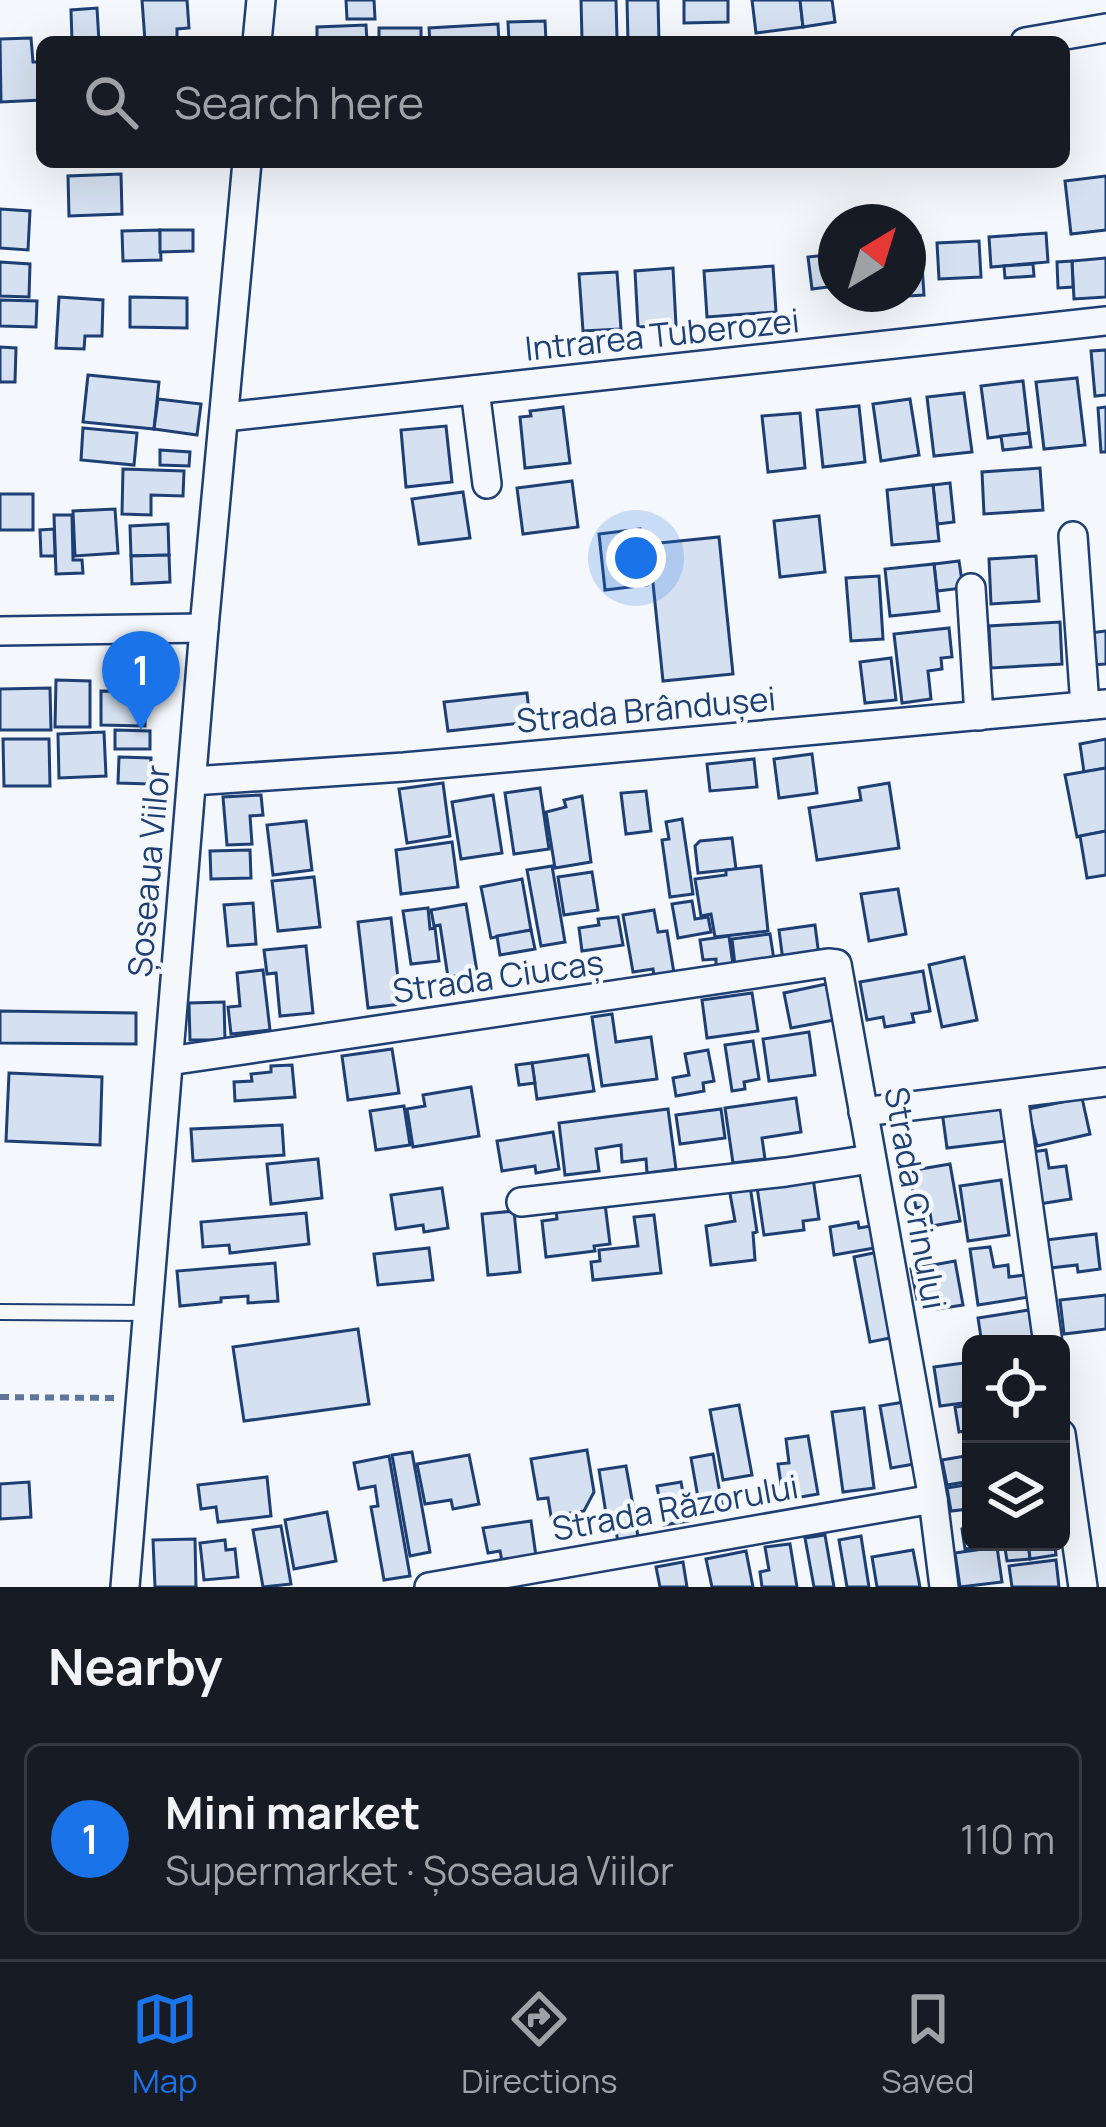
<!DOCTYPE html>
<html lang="en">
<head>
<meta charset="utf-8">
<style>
  :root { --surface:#171b24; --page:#242831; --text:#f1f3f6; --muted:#9ea1a6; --line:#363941; --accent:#1a73e8 }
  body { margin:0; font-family:Manrope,sans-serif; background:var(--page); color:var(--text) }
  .controls { position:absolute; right:36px; bottom:36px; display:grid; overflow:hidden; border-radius:18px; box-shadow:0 12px 48px #0002 }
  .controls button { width:108px; height:108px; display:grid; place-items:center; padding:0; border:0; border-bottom:3px solid var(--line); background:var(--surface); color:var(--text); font:60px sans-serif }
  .compass { position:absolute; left:818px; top:204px; width:108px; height:108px; border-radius:50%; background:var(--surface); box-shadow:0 12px 48px #0002; rotate:38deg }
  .you { position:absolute; left:636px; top:558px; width:42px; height:42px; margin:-30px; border:9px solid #fff; border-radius:50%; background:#1a73e8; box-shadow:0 0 0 18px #1a73e833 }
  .badge { display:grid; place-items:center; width:78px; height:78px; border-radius:50%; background:var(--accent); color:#fff; font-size:39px; font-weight:700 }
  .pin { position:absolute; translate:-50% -99px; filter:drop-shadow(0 3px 6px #0008) }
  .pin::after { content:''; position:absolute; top:63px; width:42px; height:36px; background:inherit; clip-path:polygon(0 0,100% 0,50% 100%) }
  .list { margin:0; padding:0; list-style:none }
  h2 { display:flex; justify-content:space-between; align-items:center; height:156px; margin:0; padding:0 48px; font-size:51px }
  h2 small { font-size:39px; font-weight:400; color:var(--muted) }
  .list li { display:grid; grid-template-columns:78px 1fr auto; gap:36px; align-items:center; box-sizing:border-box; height:192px; margin:0 24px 24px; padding:0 24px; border:3px solid var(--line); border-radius:18px }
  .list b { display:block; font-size:45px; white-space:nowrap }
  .list p { margin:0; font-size:39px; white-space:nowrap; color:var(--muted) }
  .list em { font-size:39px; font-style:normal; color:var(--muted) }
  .icon { flex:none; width:66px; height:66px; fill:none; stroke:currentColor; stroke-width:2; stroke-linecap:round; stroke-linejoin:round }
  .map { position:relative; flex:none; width:1106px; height:1587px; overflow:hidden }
  .search { position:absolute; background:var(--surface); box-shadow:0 12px 48px #0002; left:36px; right:36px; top:36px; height:132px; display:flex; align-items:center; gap:30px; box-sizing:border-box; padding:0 42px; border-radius:18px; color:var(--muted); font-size:45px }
  .sheet { height:372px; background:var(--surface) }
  nav { display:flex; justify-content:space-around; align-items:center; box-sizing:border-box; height:168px; border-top:3px solid var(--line); background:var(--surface); font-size:33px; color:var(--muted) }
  nav a { display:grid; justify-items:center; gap:6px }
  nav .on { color:var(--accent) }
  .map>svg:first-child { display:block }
  .building { fill:#d5e0f0; stroke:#1d3f73; stroke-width:3 }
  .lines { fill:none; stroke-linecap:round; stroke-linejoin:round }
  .lane-casing { stroke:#1d3f73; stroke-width:18 }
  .street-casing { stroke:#1d3f73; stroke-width:32 }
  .path { stroke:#5e769c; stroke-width:6; stroke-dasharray:9 6; stroke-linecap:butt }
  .lane { stroke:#f4f7fb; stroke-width:14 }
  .street { stroke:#f4f7fb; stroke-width:27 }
  .labels { text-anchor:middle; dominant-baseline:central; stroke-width:9; stroke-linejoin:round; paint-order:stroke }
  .street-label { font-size:33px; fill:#1d3f73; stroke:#f4f7fb }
</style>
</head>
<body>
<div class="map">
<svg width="1106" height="1587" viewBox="0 0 1106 1587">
  <rect width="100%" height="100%" fill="#f4f7fb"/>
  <g class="building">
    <polygon points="142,0 187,0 189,28 177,29 177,39 145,41"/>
    <polygon points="346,0 374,0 375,19 347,19"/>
    <polygon points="581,0 616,0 617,38 582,39"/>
    <polygon points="627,0 658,0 659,42 628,42"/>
    <polygon points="684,0 728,0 728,22 684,23"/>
    <polygon points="752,0 800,0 803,27 756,33"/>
    <polygon points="800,0 832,0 835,22 803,27"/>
    <polygon points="97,8 99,42 72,42 71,10"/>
    <polygon points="545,21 546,42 509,42 508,22"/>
    <polygon points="498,24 499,42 430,42 429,28"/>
    <polygon points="366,25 367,42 317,42 317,27"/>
    <rect x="379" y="28" width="42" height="14"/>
    <polygon points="31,38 33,62 42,62 42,100 1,102 0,39"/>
    <polygon points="121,174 122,214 69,216 68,176"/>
    <polygon points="1106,176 1106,230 1071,234 1065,181"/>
    <polygon points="0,209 30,211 28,250 0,248"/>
    <polygon points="160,230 161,260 123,261 122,231"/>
    <polygon points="160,230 193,230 193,251 160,252"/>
    <polygon points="1046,233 1048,262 991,267 989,237"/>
    <polygon points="920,236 924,295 872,298 872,294 908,294 908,237"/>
    <polygon points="979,241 981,277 939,279 937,243"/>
    <polygon points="836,254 836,286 812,289 808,257"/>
    <polygon points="1106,258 1106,297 1074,299 1072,261"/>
    <polygon points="1072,261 1073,287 1058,288 1057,262"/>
    <polygon points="0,262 30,264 29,297 0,296"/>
    <polygon points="1033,264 1034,276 1005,278 1004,266"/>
    <polygon points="773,266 776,312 707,317 704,271"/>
    <polygon points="673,268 676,325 638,327 635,271"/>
    <polygon points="617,272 621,329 583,331 579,274"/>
    <polygon points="59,297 103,300 102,336 85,336 84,349 56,348"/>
    <polygon points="130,297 187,298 187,328 130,327"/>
    <polygon points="0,300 37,301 36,327 0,326"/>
    <polygon points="0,347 16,348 15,382 0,382"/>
    <polygon points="1106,350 1106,395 1095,396 1091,351"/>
    <polygon points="88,375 159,382 154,429 83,422"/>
    <polygon points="1077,378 1085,445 1044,449 1036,382"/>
    <polygon points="1023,381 1029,433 988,438 981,386"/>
    <polygon points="964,393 972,452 934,456 927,397"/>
    <polygon points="158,399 201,404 197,435 154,429"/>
    <polygon points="910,399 919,455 881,461 873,404"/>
    <polygon points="859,406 865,462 823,467 817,410"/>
    <polygon points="563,407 570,463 525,468 520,417 531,416 530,411"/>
    <polygon points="1106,407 1106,452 1101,452 1098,408"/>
    <polygon points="800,413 805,468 768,472 762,416"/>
    <polygon points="446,426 452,482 406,487 401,430"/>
    <polygon points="83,428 137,433 134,465 81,460"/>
    <polygon points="1029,433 1031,447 1003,450 1001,436"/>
    <polygon points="160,450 190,452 189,466 160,465"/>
    <polygon points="1040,468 1043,510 984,514 982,472"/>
    <polygon points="123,469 184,471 183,496 151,495 151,515 122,514"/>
    <polygon points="572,481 578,527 523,534 517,488"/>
    <polygon points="950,483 954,522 937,524 933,485"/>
    <polygon points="933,485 939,541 892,545 887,490"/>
    <polygon points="463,492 470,538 419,544 412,499"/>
    <rect x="0" y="494" width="33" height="36"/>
    <polygon points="115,509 118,553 75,556 73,511"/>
    <polygon points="54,515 72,515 73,560 82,560 83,573 56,574"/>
    <polygon points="819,516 825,572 780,577 774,521"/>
    <polygon points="168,524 169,555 131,556 130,526"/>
    <polygon points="54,529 55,556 41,556 40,530"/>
    <polygon points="640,529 647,585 605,590 599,534"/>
    <polygon points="719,537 733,674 663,681 649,544"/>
    <polygon points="169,555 170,582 132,584 131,556"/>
    <polygon points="1036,556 1039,601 991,604 989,559"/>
    <polygon points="959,561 963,588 937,591 934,564"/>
    <polygon points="934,564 939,611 890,616 885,569"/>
    <polygon points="879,576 883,639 851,641 846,578"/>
    <polygon points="1060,622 1062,664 991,668 989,626"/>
    <polygon points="949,628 952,657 941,658 942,669 928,671 931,699 902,703 894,634"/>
    <polygon points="1106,631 1106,664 1091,665 1089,633"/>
    <polygon points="891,658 896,700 865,703 860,662"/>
    <polygon points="56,680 90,681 90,727 55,727"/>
    <polygon points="50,688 51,730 0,730 0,689"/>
    <polygon points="101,691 145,692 145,726 101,725"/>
    <polygon points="527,693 530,722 448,731 444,702"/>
    <polygon points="115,730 150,731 150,749 115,749"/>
    <polygon points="104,732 106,776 59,778 58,734"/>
    <polygon points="3,739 49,739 50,786 4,786"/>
    <polygon points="1106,739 1106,768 1084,772 1080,744"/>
    <polygon points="812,754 817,793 779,798 774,759"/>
    <polygon points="119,757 151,758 150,784 118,783"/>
    <polygon points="754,759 757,787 710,791 707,764"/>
    <polygon points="1106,768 1106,831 1077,837 1065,775"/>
    <polygon points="443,783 450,836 407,843 399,789"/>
    <polygon points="889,783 899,848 817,860 809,808 861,800 859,788"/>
    <polygon points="540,788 549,849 514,854 505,793"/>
    <polygon points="646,791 651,831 626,834 621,793"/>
    <polygon points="261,795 263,815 250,816 252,844 227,845 223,797"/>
    <polygon points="493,795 502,853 461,859 452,802"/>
    <polygon points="582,796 591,862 555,868 546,812 566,807 564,800"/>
    <polygon points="682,819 693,894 670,897 662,840 669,839 666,822"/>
    <polygon points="306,821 312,870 273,875 267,825"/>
    <polygon points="1106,831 1106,875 1087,878 1080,836"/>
    <polygon points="732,838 736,869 698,873 695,846 700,841"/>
    <polygon points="452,842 458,887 401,894 396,850"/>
    <polygon points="250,850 251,878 211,879 210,851"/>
    <polygon points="552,866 565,942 541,946 527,870"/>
    <polygon points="761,866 768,931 715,937 711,914 701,916 695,879 726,875 726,870"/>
    <polygon points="592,872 598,910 564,915 558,877"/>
    <polygon points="314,877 320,927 278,931 272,881"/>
    <polygon points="522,879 531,930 491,938 481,887"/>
    <polygon points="898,889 906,934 869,941 861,894"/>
    <polygon points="692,901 695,919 708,917 711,932 678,938 672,904"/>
    <polygon points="253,903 256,944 228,946 224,905"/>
    <polygon points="466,904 480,990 458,993 456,976 448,977 440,925 434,926 431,910"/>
    <polygon points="428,908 430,929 435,928 439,961 411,964 403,911"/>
    <polygon points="654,910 658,932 667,931 674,973 654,977 653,969 633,972 623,915"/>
    <polygon points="618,917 623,945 582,951 579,928 599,925 598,919"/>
    <polygon points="391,918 401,1004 368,1008 358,922"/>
    <polygon points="815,925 819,956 783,961 779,930"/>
    <polygon points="531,930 535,949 500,955 497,936"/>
    <polygon points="770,934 774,960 735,965 732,939"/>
    <polygon points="729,936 733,965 716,967 716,959 703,960 700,940"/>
    <polygon points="306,946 313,1013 280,1016 276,973 267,974 264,950"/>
    <polygon points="964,957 977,1020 942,1027 929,965"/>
    <polygon points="263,970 270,1030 231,1034 228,1007 240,1006 237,973"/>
    <polygon points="923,971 930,1011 912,1014 914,1022 885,1027 883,1017 867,1020 860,982"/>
    <polygon points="826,984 834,1020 791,1028 784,993"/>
    <polygon points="752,993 758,1031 707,1038 702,1000"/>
    <polygon points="224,1002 225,1040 190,1040 189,1003"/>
    <polygon points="0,1011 136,1013 136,1044 0,1043"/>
    <polygon points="612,1014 616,1042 651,1037 657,1079 602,1086 592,1017"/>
    <polygon points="809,1032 815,1075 769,1081 763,1039"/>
    <polygon points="753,1041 759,1079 744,1082 745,1089 732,1091 725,1045"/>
    <polygon points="392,1049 399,1093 348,1100 342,1056"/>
    <polygon points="708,1050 714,1081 703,1083 704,1091 676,1096 673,1078 689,1075 685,1054"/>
    <polygon points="588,1055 594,1091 537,1099 532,1063"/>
    <polygon points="532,1063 535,1083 519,1085 516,1065"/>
    <polygon points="292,1065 295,1097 235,1101 234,1082 252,1081 251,1074 271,1072 271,1066"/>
    <polygon points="9,1073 102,1077 100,1145 6,1141"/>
    <polygon points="471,1087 479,1136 413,1147 407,1109 425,1106 423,1095"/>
    <polygon points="796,1098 801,1132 762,1138 765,1159 733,1163 725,1108"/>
    <polygon points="1082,1098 1090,1134 1037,1146 1028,1109"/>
    <polygon points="1002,1104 1006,1141 947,1148 942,1111"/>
    <polygon points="404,1106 410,1145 376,1150 370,1111"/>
    <polygon points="668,1109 676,1169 647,1173 646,1159 622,1162 621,1145 596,1149 599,1171 565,1175 559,1123"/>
    <polygon points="721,1109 725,1138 680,1144 676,1115"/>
    <polygon points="282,1125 284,1155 193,1161 191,1129"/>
    <polygon points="553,1132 559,1169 536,1173 535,1166 502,1171 497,1141"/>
    <polygon points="1046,1150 1049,1168 1066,1166 1071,1199 1039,1204 1032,1152"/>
    <polygon points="318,1159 322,1198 271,1204 267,1164"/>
    <polygon points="950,1164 960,1221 932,1226 929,1206 916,1208 909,1171"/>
    <polygon points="813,1178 819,1219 803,1221 804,1230 764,1235 757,1187"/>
    <polygon points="1001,1180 1009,1235 968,1241 960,1186"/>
    <polygon points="750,1186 757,1232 753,1233 755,1260 711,1265 706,1226 735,1221 729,1188"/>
    <polygon points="442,1188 448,1228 424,1232 423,1225 396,1229 391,1195"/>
    <polygon points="605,1204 610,1244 594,1246 595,1251 546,1257 542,1221 557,1219 556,1210"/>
    <polygon points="514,1211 520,1272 488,1275 482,1214"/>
    <polygon points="306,1213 309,1244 230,1253 229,1245 203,1247 201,1222"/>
    <polygon points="654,1215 661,1273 593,1280 591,1262 600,1261 599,1250 638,1246 634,1217"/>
    <polygon points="858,1222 859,1228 877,1225 880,1247 834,1255 830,1227"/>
    <polygon points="1096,1234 1100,1269 1078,1272 1077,1265 1050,1268 1046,1240"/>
    <polygon points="990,1247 994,1267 1008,1265 1009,1277 1025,1275 1029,1297 978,1305 970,1249"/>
    <polygon points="429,1248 433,1280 378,1285 374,1254"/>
    <polygon points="883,1251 900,1336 870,1342 854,1257"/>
    <polygon points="955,1261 963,1305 937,1309 936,1303 929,1304 928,1297 917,1299 911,1269"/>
    <polygon points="275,1263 278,1301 248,1303 248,1296 221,1298 221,1302 180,1306 177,1271"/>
    <polygon points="1106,1295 1106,1329 1064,1334 1060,1300"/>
    <polygon points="1029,1310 1034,1344 982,1344 978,1318"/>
    <polygon points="358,1329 369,1404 244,1421 233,1347"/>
    <polygon points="971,1362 971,1402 940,1406 934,1367"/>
    <polygon points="910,1401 920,1463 891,1468 880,1406"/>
    <polygon points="739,1405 752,1475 723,1480 710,1410"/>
    <polygon points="971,1405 971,1430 959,1432 955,1407"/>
    <polygon points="864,1408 874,1488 843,1492 832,1412"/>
    <polygon points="808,1436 818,1494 795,1498 792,1482 781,1484 778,1464 789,1463 786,1439"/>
    <polygon points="587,1450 594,1492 584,1511 551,1516 548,1498 538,1499 531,1459"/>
    <polygon points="412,1452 430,1552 410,1556 392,1455"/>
    <polygon points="713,1454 722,1505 700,1509 691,1458"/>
    <polygon points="469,1455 479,1504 453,1509 451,1500 425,1504 417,1464"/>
    <polygon points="971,1455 971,1481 947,1485 942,1460"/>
    <polygon points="389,1456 410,1576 384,1580 371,1507 378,1506 375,1486 359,1489 354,1463"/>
    <polygon points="626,1466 636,1522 608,1526 599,1470"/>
    <polygon points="267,1477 271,1516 218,1522 216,1507 201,1509 198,1485"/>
    <polygon points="29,1482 31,1517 0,1519 0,1484"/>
    <polygon points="681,1482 688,1521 664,1525 657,1486"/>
    <polygon points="971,1484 971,1522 969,1509 951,1511 947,1488"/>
    <polygon points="327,1512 336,1561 294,1569 285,1520"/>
    <polygon points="531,1521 536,1556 502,1561 500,1551 488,1553 483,1528"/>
    <polygon points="636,1522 638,1538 618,1542 615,1525"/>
    <polygon points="281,1526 291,1584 263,1587 253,1530"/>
    <polygon points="971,1527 971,1542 1001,1544 965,1549 962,1529"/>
    <polygon points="825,1535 834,1587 814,1587 805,1538"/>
    <polygon points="861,1536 869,1587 847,1587 839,1540"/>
    <polygon points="195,1539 196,1587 155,1587 153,1540"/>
    <polygon points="225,1540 226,1550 235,1549 238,1577 204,1580 200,1543"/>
    <polygon points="1004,1542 1028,1542 1030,1559 1007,1561"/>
    <polygon points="790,1544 797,1587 762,1587 760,1572 769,1570 765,1547"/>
    <polygon points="1055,1546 1056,1555 1030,1559 1029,1549"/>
    <polygon points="997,1547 1002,1582 960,1587 955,1553"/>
    <polygon points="913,1550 920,1587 877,1587 872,1557"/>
    <polygon points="746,1551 753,1587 712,1587 706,1559"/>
    <polygon points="1056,1560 1059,1587 1012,1587 1009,1566"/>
    <polygon points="683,1562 687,1587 660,1587 656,1567"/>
  </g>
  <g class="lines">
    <defs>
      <polyline id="lane" points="0,1312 149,1313"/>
      <g id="street">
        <polyline points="257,42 261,0"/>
        <polyline points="1025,42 1106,28"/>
        <polyline points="475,390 487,484"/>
        <polyline points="225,417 1106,321"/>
        <polyline points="1073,536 1085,706"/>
        <polyline points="971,588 979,716"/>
        <polyline points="0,631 204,628"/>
        <polyline points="192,781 404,767 1106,704"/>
        <polyline points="169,1061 828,963 837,964 933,1499 944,1587"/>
        <polyline points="1013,1095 1048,1344"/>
        <polyline points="863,1112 1106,1082"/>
        <polyline points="521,1202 786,1172 871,1159"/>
        <polyline points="1061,1434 1083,1587"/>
        <polyline points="125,1587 204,628 247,162"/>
        <polyline points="429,1587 933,1499"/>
      </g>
    </defs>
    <use href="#lane" class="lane-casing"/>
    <use href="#street" class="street-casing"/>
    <polyline class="path" points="0,1397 116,1398"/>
    <use href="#lane" class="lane"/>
    <use href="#street" class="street"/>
  </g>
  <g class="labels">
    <g class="street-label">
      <text transform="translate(662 334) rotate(-6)">Intrarea Tuberozei</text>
      <text transform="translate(646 709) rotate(-5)">Strada Brândușei</text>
      <text transform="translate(148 871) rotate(-85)">Șoseaua Viilor</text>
      <text transform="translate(498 976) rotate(-8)">Strada Ciucaș</text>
      <text transform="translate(916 1198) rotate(80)">Strada Crinului</text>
      <text transform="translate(675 1507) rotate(-10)">Strada Răzorului</text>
    </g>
  </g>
</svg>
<div class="controls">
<button><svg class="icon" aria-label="locate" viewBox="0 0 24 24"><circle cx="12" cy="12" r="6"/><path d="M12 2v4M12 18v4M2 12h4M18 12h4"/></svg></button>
<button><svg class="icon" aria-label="layers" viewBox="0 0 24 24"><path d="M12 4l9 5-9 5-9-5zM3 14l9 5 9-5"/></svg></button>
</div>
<svg class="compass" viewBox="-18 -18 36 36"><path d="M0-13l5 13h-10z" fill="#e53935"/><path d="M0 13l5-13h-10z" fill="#9ea1a6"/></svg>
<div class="you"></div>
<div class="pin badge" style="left:141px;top:730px">1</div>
<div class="search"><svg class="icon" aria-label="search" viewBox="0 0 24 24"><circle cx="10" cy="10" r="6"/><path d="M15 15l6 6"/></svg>Search here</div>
</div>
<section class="sheet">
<h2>Nearby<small></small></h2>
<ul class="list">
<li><span class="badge">1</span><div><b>Mini market</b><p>Supermarket · Șoseaua Viilor</p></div><em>110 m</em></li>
</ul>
</section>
<nav>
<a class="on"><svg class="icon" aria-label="map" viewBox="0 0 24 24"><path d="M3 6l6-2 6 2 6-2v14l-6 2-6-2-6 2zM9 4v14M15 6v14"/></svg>Map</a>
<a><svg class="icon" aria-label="directions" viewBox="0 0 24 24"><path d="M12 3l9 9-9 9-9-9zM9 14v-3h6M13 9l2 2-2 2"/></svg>Directions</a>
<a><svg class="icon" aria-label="saved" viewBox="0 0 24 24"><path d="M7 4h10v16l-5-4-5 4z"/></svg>Saved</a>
</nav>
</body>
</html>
